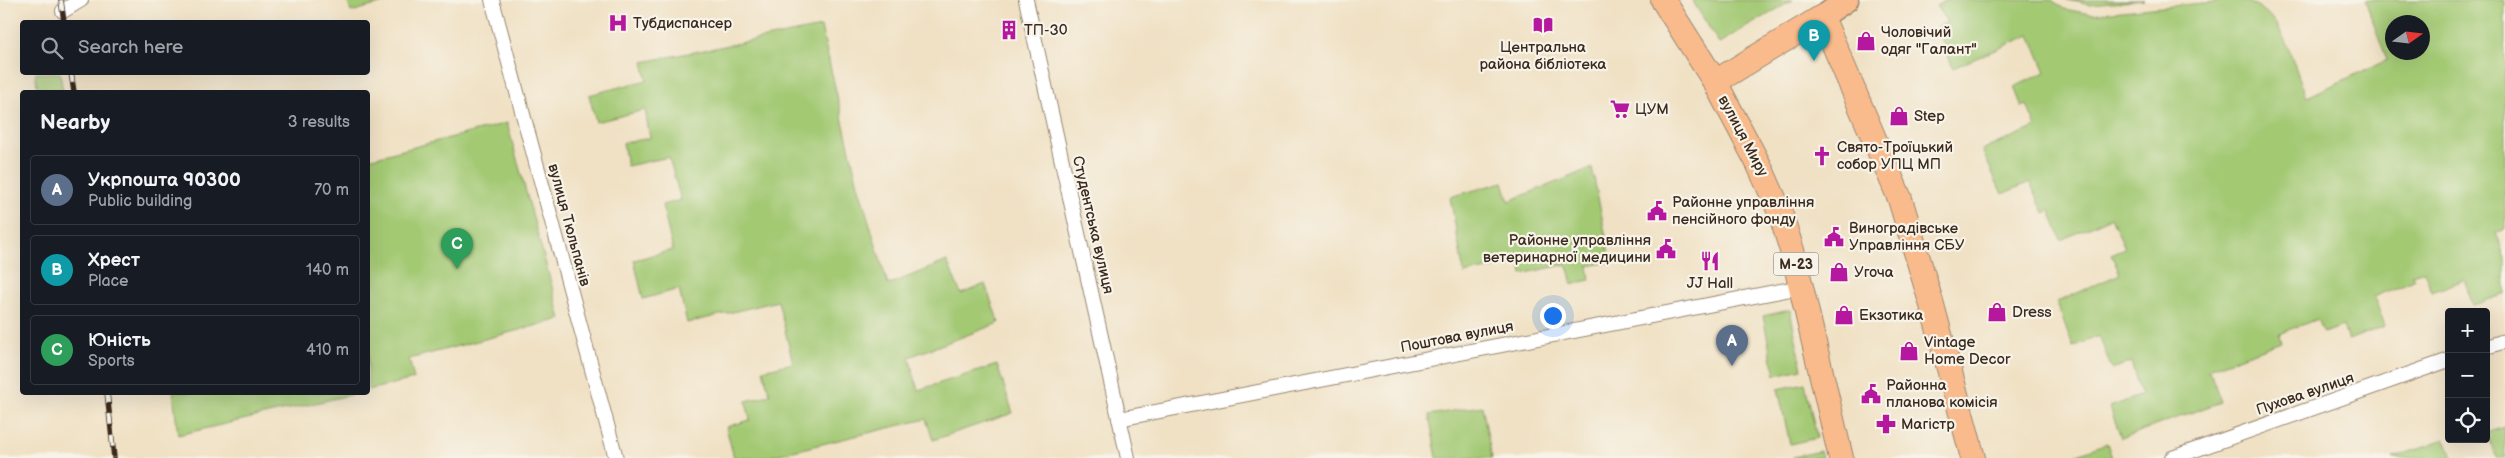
<!DOCTYPE html>
<html lang="en">
<head>
<meta charset="utf-8">
<style>
  :root { --surface:#171b24; --page:#20242c; --text:#f1f3f6; --muted:#9ea1a6; --line:#363941; --accent:#b45309 }
  body { margin:0; font-family:"Balsamiq Sans",sans-serif; background:var(--page); color:var(--text) }
  .controls { position:absolute; right:15px; bottom:15px; display:grid; overflow:hidden; border-radius:5px; box-shadow:0 5px 20px #0002 }
  .controls button { width:45px; height:45px; display:grid; place-items:center; padding:0; border:0; border-bottom:1px solid var(--line); background:var(--surface); color:var(--text); font:25px sans-serif }
  .compass { position:absolute; left:2385px; top:15px; width:45px; height:45px; border-radius:50%; background:var(--surface); box-shadow:0 5px 20px #0002; rotate:76deg }
  .you { position:absolute; left:1552px; top:315px; width:18px; height:18px; margin:-12px; border:4px solid #fff; border-radius:50%; background:#1a73e8; box-shadow:0 0 0 8px #1a73e833 }
  .badge { display:grid; place-items:center; width:32px; height:32px; border-radius:50%; background:var(--accent); color:#fff; font-size:16px; font-weight:700 }
  .pin { position:absolute; translate:-50% -41px; filter:drop-shadow(0 1px 2px #0008) }
  .pin::after { content:''; position:absolute; top:26px; width:18px; height:15px; background:inherit; clip-path:polygon(0 0,100% 0,50% 100%) }
  .list { margin:0; padding:0; list-style:none }
  h2 { display:flex; justify-content:space-between; align-items:center; height:65px; margin:0; padding:0 20px; font-size:21px }
  h2 small { font-size:16px; font-weight:400; color:var(--muted) }
  .list li { display:grid; grid-template-columns:32px 1fr auto; gap:15px; align-items:center; box-sizing:border-box; height:70px; margin:0 10px 10px; padding:0 10px; border:1px solid var(--line); border-radius:5px }
  .list b { display:block; font-size:19px; white-space:nowrap }
  .list p { margin:0; font-size:16px; white-space:nowrap; color:var(--muted) }
  .list em { font-size:16px; font-style:normal; color:var(--muted) }
  .icon { flex:none; width:28px; height:28px; fill:none; stroke:currentColor; stroke-width:2; stroke-linecap:round; stroke-linejoin:round }
  .map { position:relative; flex:none; width:2505px; height:458px; overflow:hidden }
  .search { position:absolute; background:var(--surface); box-shadow:0 5px 20px #0002; left:20px; top:20px; width:350px; height:55px; display:flex; align-items:center; gap:12px; box-sizing:border-box; padding:0 18px; border-radius:5px; color:var(--muted); font-size:19px }
  .panel { position:absolute; background:var(--surface); box-shadow:0 5px 20px #0002; left:20px; top:90px; width:350px; height:305px; border-radius:5px }
  .map>svg:first-child { display:block }
  .green { fill:#a3c973; stroke:#6f7a48; fill-rule:evenodd }
  .lines { fill:none; stroke-linecap:round; stroke-linejoin:round }
  .minor-casing { stroke:#968671; stroke-width:16 }
  .primary-casing { stroke:#968671; stroke-width:25 }
  .trunk-casing { stroke:#968671; stroke-width:26 }
  .minor { stroke:#fff; stroke-width:14 }
  .primary { stroke:#fabb8c; stroke-width:22 }
  .trunk { stroke:#fabb8c; stroke-width:24 }
  .rail-casing { stroke:#3b2a1e; stroke-width:5.5 }
  .rail { stroke:#f7f3e8; stroke-width:4; stroke-dasharray:11; stroke-linecap:butt }
  .labels { text-anchor:middle; dominant-baseline:central; stroke-width:4.5; stroke-linejoin:round; paint-order:stroke }
  .shield { fill:#f7f3e8; stroke:#73665b; stroke-width:1 }
  .shield-label { font-size:14px; font-weight:bold; fill:#3b2a1e }
  .poi-label { font-size:15px; fill:#3b2a1e; stroke:#f7f3e8; text-anchor:start }
  .street-label { font-size:15px; fill:#3b2a1e; stroke:#f7f3e8 }
</style>
</head>
<body>
<div class="map">
<svg width="2505" height="458" viewBox="0 0 2505 458">
  <rect width="100%" height="100%" fill="#f7f3e8"/>
  <filter id="ink" filterUnits="userSpaceOnUse"><feTurbulence type="fractalNoise" baseFrequency=".02" numOctaves="2"/><feDisplacementMap in="SourceGraphic" scale="10" xChannelSelector="R" yChannelSelector="G"/><feConvolveMatrix kernelMatrix="1 2 1 2 8 2 1 2 1" color-interpolation-filters="sRGB"/></filter>
  <filter id="wash" filterUnits="userSpaceOnUse"><feTurbulence type="fractalNoise" baseFrequency=".0096" numOctaves="4" result="noise"/><feDisplacementMap in="SourceGraphic" scale="20" xChannelSelector="R" yChannelSelector="G"/><feGaussianBlur stdDeviation="1.12" result="paint"/><feColorMatrix in="noise" values="0 0 0 0 0 0 0 0 0 0 0 0 0 0 0 0 0 1.4 0 .05"/><feComposite in="paint" operator="in"/></filter>
  <g filter="url(#wash)">
    <rect width="100%" height="100%" fill="#f0e1c4"/>
    <g class="green">
      <polygon points="347,0 394,0 351,12"/>
      <polygon points="1692,0 1793,0 1719,43"/>
      <path d="M1946,0H2052L2064,9L2091,14L2234,0C2283,1 2290,61 2307,97L2387,60L2365,0H2505V229L2496,233L2505,258V294L2473,305L2464,280L2432,292L2424,271L2412,275L2414,280L2374,297L2385,326L2348,340L2343,326L2323,333L2317,319L2279,334L2281,342L2209,369L2221,402L2121,438L2110,407L2141,395L2131,362L2112,369L2099,336L2073,347L2057,302L2120,274L2111,254L2125,248L2111,217L2061,240L2050,210L2044,213L2030,182L2002,194L1982,150L2036,127L2027,105L2022,107L2014,87L2046,72L2030,35L1953,68L1937,27L1947,22L1936,6ZM2392,22H2422V52H2392Z"/>
      <polygon points="2067,0 2144,0 2090,5"/>
      <polygon points="821,27 858,185 888,285 947,261 961,294 985,284 999,323 909,357 918,390 997,365 1013,413 933,440 926,419 764,458 734,458 726,427 750,420 746,401 770,395 763,370 793,363 778,301 687,323 679,289 643,299 634,260 673,250 662,205 681,200 669,157 627,166 623,143 650,138 645,110 596,122 589,95 647,80 643,62"/>
      <polygon points="35,73 60,73 63,92 38,92"/>
      <polygon points="507,123 561,319 409,359 414,379 368,390 368,159"/>
      <polygon points="1592,168 1611,262 1588,266 1590,280 1572,284 1567,264 1522,274 1520,262 1464,274 1450,197 1503,182 1509,201"/>
      <polygon points="1790,310 1802,369 1775,375 1763,316"/>
      <polygon points="1805,383 1817,438 1790,444 1778,389"/>
      <polygon points="173,392 358,392 358,393 178,435"/>
      <polygon points="1482,406 1492,458 1437,458 1429,415"/>
      <polygon points="2505,427 2505,458 2496,458 2487,433"/>
      <polygon points="2445,439 2452,458 2393,458"/>
      <polygon points="2107,443 2112,458 2067,458"/>
      <polygon points="1820,451 1822,458 1793,458 1793,457"/>
    </g>
  </g>
  <g filter="url(#ink)">
    <g class="lines">
      <defs>
        <g id="minor">
          <polyline points="492,0 616,458"/>
          <polyline points="1026,0 1128,458"/>
          <polyline points="63,11 81,0"/>
          <polyline points="2486,347 2505,341"/>
          <polyline points="1119,419 1801,287"/>
          <polyline points="2172,458 2449,360"/>
        </g>
        <polyline id="primary" points="1822,17 1847,0"/>
        <g id="trunk">
          <polyline points="1663,0 1715,82 1759,165 1780,212 1794,257 1841,458"/>
          <polyline points="1715,82 1822,17 1900,199 1932,305 1973,458"/>
        </g>
      </defs>
      <use href="#minor" class="minor-casing"/>
      <use href="#primary" class="primary-casing"/>
      <use href="#trunk" class="trunk-casing"/>
      <use href="#minor" class="minor"/>
      <use href="#primary" class="primary"/>
      <use href="#trunk" class="trunk"/>
      <defs>
        <g id="rail">
          <polyline points="61,0 64,22"/>
          <polyline points="71,72 74,92"/>
          <polyline points="107,392 114,458"/>
        </g>
      </defs>
      <use href="#rail" class="rail-casing"/>
      <use href="#rail" class="rail"/>
    </g>
  </g>
  <defs>
    <symbol id="hospital-bare" viewBox="-9 -9 18 18"><path d="M-5-5h3v3.5h4V-5h3V5h-3V1.5h-4V5h-3Z" fill="#b5179e" stroke="#f7f3e8" stroke-width="2.5" paint-order="stroke"/></symbol>
    <symbol id="library-bare" viewBox="-9 -9 18 18"><path d="M-6-4Q-3-5.5-.7-3.5V5Q-3 3-6 4ZM6-4Q3-5.5 .7-3.5V5Q3 3 6 4Z" fill="#b5179e" stroke="#f7f3e8" stroke-width="2.5" paint-order="stroke"/></symbol>
    <symbol id="building-bare" viewBox="-9 -9 18 18"><path d="M-4-6H4V6H1V3H-1V6H-4ZM-2.5-4.3h1.7v1.8h-1.7ZM.8-4.3h1.7v1.8H.8ZM-2.5-1h1.7V.8h-1.7ZM.8-1h1.7V.8H.8Z" fill="#b5179e" stroke="#f7f3e8" stroke-width="2.5" paint-order="stroke"/></symbol>
    <symbol id="shop-bare" viewBox="-9 -9 18 18"><path d="M-5-2.5h2.3a2.7 3.5 0 0 1 5.4 0H5L5.5 6h-11ZM-1.5-2.5h3a1.5 2.3 0 0 0-3 0Z" fill="#b5179e" stroke="#f7f3e8" stroke-width="2.5" paint-order="stroke"/></symbol>
    <symbol id="supermarket-bare" viewBox="-9 -9 18 18"><path d="M-6-5.5h2.5l.6 2H6L4.5 2H-2.5L-4.4-4H-6ZM-1.5 3.2a1.3 1.3 0 1 0 .1 0ZM3 3.2a1.3 1.3 0 1 0 .1 0Z" fill="#b5179e" stroke="#f7f3e8" stroke-width="2.5" paint-order="stroke"/></symbol>
    <symbol id="church-bare" viewBox="-9 -9 18 18"><path d="M-1.2-6h2.4v3.5h3.3v2.4h-3.3V6h-2.4V-.1h-3.3v-2.4h3.3Z" fill="#b5179e" stroke="#f7f3e8" stroke-width="2.5" paint-order="stroke"/></symbol>
    <symbol id="civic-bare" viewBox="-9 -9 18 18"><path d="M-.6-6.5H3V-4.5H.6V-3L4-1V1h2V6H-6V1h2V-1L-.6-3ZM-1.2 2.5V6h2.4V2.5Z" fill="#b5179e" stroke="#f7f3e8" stroke-width="2.5" paint-order="stroke"/></symbol>
    <symbol id="restaurant-bare" viewBox="-9 -9 18 18"><path d="M-5-6h1v4h1v-4h1v4h1v-4h1v5L-1.5 .5V6h-2V.5L-5-1ZM5-6V6H3V1.5H1.5Q1.5-4 5-6Z" fill="#b5179e" stroke="#f7f3e8" stroke-width="2.5" paint-order="stroke"/></symbol>
    <symbol id="pharmacy-bare" viewBox="-9 -9 18 18"><path d="M-2-6h4v4h4v4h-4v4h-4v-4h-4v-4h4Z" fill="#b5179e" stroke="#f7f3e8" stroke-width="2.5" paint-order="stroke"/></symbol>
  </defs>
  <g fill-rule="evenodd">
    <use href="#hospital-bare" x="604" y="9" width="28" height="28"/>
    <use href="#library-bare" x="1529" y="11" width="28" height="28"/>
    <use href="#building-bare" x="995" y="16" width="28" height="28"/>
    <use href="#shop-bare" x="1852" y="27" width="28" height="28"/>
    <use href="#supermarket-bare" x="1606" y="95" width="28" height="28"/>
    <use href="#shop-bare" x="1885" y="102" width="28" height="28"/>
    <use href="#church-bare" x="1808" y="142" width="28" height="28"/>
    <use href="#civic-bare" x="1643" y="197" width="28" height="28"/>
    <use href="#civic-bare" x="1820" y="223" width="28" height="28"/>
    <use href="#civic-bare" x="1652" y="235" width="28" height="28"/>
    <use href="#restaurant-bare" x="1696" y="247" width="28" height="28"/>
    <use href="#shop-bare" x="1825" y="258" width="28" height="28"/>
    <use href="#shop-bare" x="1983" y="298" width="28" height="28"/>
    <use href="#shop-bare" x="1830" y="301" width="28" height="28"/>
    <use href="#shop-bare" x="1895" y="337" width="28" height="28"/>
    <use href="#civic-bare" x="1857" y="380" width="28" height="28"/>
    <use href="#pharmacy-bare" x="1872" y="410" width="28" height="28"/>
  </g>
  <g class="labels">
    <rect class="shield" x="1773.5" y="252.5" width="45" height="23" rx="4"/>
    <g class="shield-label">
      <text x="1796" y="264">М-23</text>
    </g>
    <g class="poi-label">
      <text x="633" y="23">Тубдиспансер</text>
      <text x="1024" y="30">ТП-30</text>
      <text x="1881" y="32">Чоловічий<tspan x="1881" dy="17">одяг "Галант"</tspan></text>
      <text x="1543" y="47" text-anchor="middle">Центральна<tspan x="1543" dy="17">района бібліотека</tspan></text>
      <text x="1635" y="109">ЦУМ</text>
      <text x="1914" y="116">Step</text>
      <text x="1837" y="147">Свято-Троїцький<tspan x="1837" dy="17">собор УПЦ МП</tspan></text>
      <text x="1672" y="202">Районне управління<tspan x="1672" dy="17">пенсійного фонду</tspan></text>
      <text x="1849" y="228">Виноградівське<tspan x="1849" dy="17">Управління СБУ</tspan></text>
      <text x="1651" y="240" text-anchor="end">Районне управління<tspan x="1651" dy="17">ветеринарної медицини</tspan></text>
      <text x="1854" y="272">Угоча</text>
      <text x="1710" y="283" text-anchor="middle">JJ Hall</text>
      <text x="2012" y="312">Dress</text>
      <text x="1859" y="315">Екзотика</text>
      <text x="1924" y="342">Vintage<tspan x="1924" dy="17">Home Decor</tspan></text>
      <text x="1886" y="385">Районна<tspan x="1886" dy="17">планова комісія</tspan></text>
      <text x="1901" y="424">Магістр</text>
    </g>
    <g class="street-label">
      <text transform="translate(1743 136) rotate(62)">вулиця Миру</text>
      <text transform="translate(569 225) rotate(75)">вулиця Тюльпанів</text>
      <text transform="translate(1093 225) rotate(77)">Студентська вулиця</text>
      <text transform="translate(1457 337) rotate(-11)">Поштова вулиця</text>
      <text transform="translate(2305 394) rotate(-19)">Пухова вулиця</text>
    </g>
  </g>
</svg>
<div class="controls">
<button>+</button>
<button>−</button>
<button><svg class="icon" aria-label="locate" viewBox="0 0 24 24"><circle cx="12" cy="12" r="6"/><path d="M12 2v4M12 18v4M2 12h4M18 12h4"/></svg></button>
</div>
<svg class="compass" viewBox="-18 -18 36 36"><path d="M0-13l5 13h-10z" fill="#e53935"/><path d="M0 13l5-13h-10z" fill="#9ea1a6"/></svg>
<div class="you"></div>
<div class="pin badge" style="left:1732px;top:366px;background:#5c6f8a">A</div>
<div class="pin badge" style="left:1814px;top:61px;background:#0f9aa8">B</div>
<div class="pin badge" style="left:457px;top:269px;background:#2e9e5b">C</div>
<div class="search"><svg class="icon" aria-label="search" viewBox="0 0 24 24"><circle cx="10" cy="10" r="6"/><path d="M15 15l6 6"/></svg>Search here</div>
<section class="panel">
<h2>Nearby<small>3 results</small></h2>
<ul class="list">
<li><span class="badge" style="background:#5c6f8a">A</span><div><b>Укрпошта 90300</b><p>Public building</p></div><em>70 m</em></li>
<li><span class="badge" style="background:#0f9aa8">B</span><div><b>Хрест</b><p>Place</p></div><em>140 m</em></li>
<li><span class="badge" style="background:#2e9e5b">C</span><div><b>Юність</b><p>Sports</p></div><em>410 m</em></li>
</ul>
</section>
</div>
</body>
</html>
